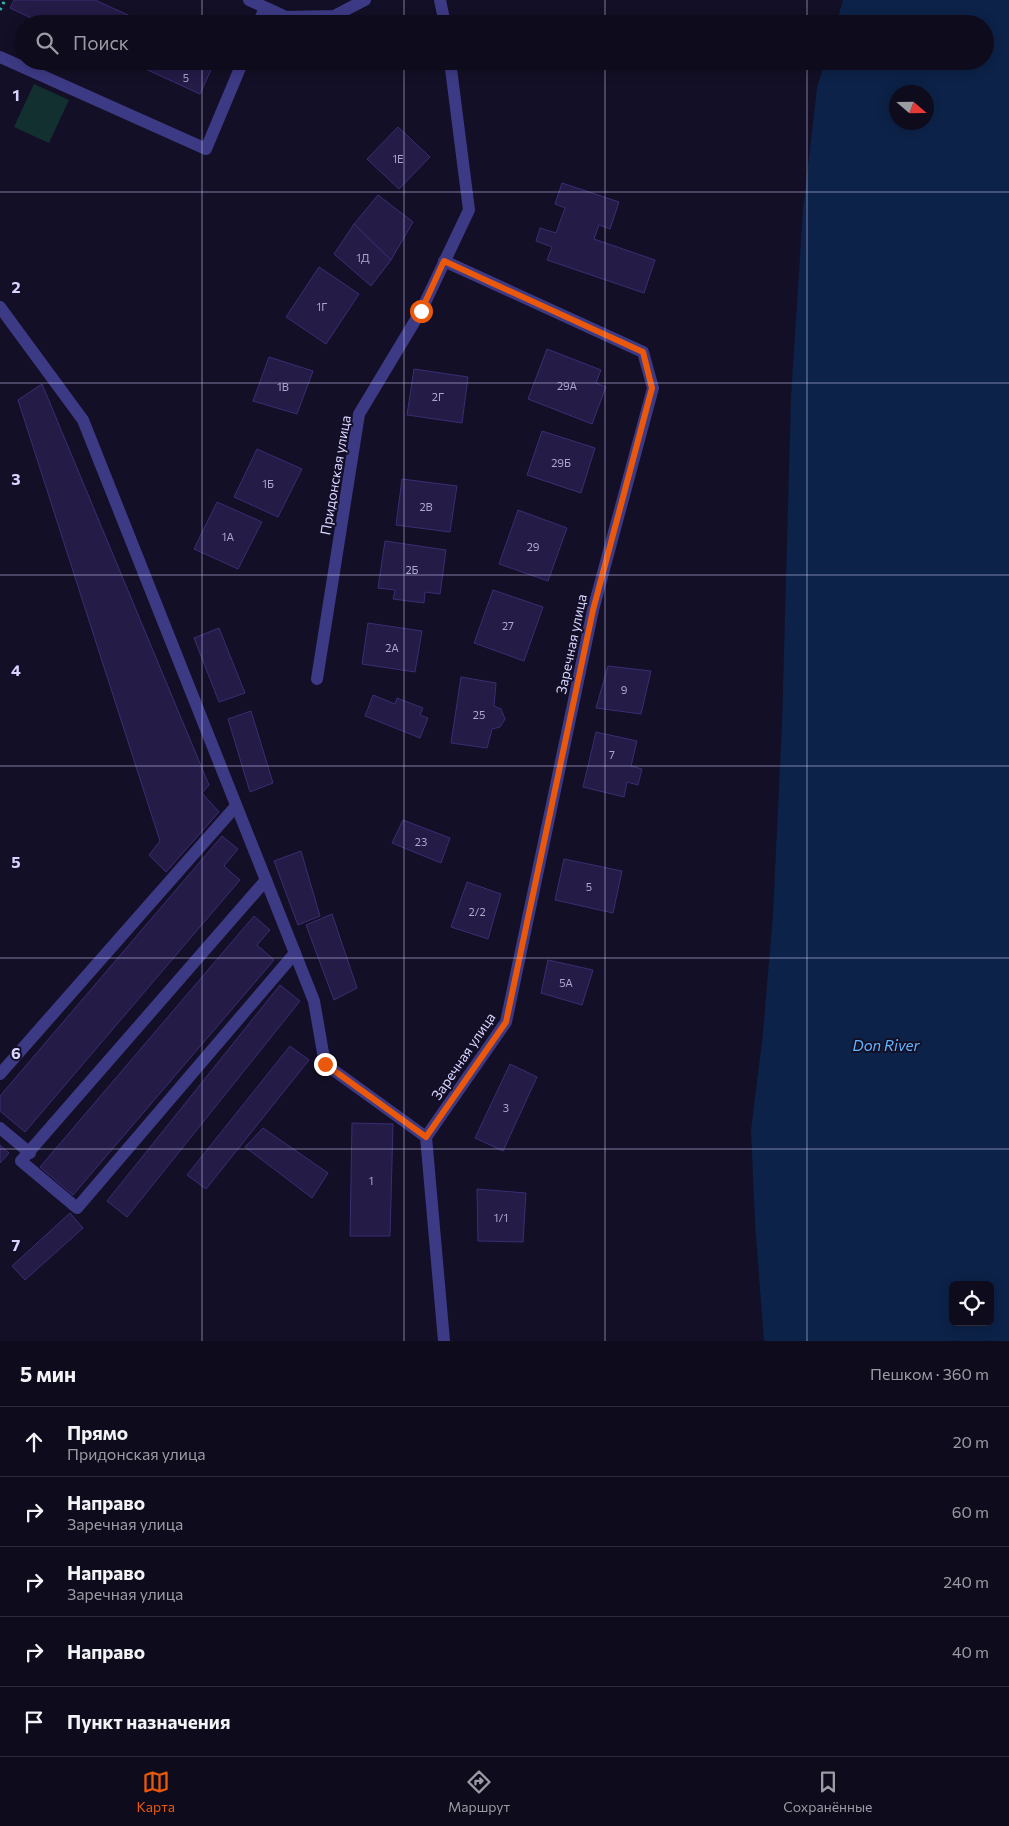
<!DOCTYPE html>
<html lang="ru">
<head>
<meta charset="utf-8">
<style>
  :root { --surface:#0e0b1c; --page:#1c1929; --text:#f1f3f6; --muted:#9b9ba3; --line:#2e2b3b; --accent:#ea580c }
  body { margin:0; font-family:Commissioner,sans-serif; background:var(--page); color:var(--text) }
  .controls { position:absolute; right:15px; bottom:15px; display:grid; overflow:hidden; border-radius:8px; box-shadow:0 2px 12px #0003 }
  .controls button { width:45px; height:45px; display:grid; place-items:center; padding:0; border:0; border-bottom:1px solid var(--line); background:var(--surface); color:var(--text); font:25px sans-serif }
  .compass { position:absolute; left:889px; top:85px; width:45px; height:45px; border-radius:50%; background:var(--surface); box-shadow:0 2px 12px #0003; rotate:110deg }
  .stop { position:absolute; width:15px; height:15px; margin:-11px; border:4px solid #ea580c; border-radius:50%; background:#fff }
  .stop.end { background:#ea580c; border-color:#fff; box-shadow:0 1px 5px #0008 }
  .list { margin:0; padding:0; list-style:none }
  h2 { display:flex; justify-content:space-between; align-items:center; height:65px; margin:0; padding:0 20px; font-size:21px }
  h2 small { font-size:16px; font-weight:400; color:var(--muted) }
  .list li { display:grid; grid-template-columns:32px 1fr auto; gap:15px; align-items:center; box-sizing:border-box; height:70px; padding:0 20px; border-top:1px solid var(--line) }
  .list b { display:block; font-size:19px; white-space:nowrap }
  .list p { margin:0; font-size:16px; white-space:nowrap; color:var(--muted) }
  .list em { font-size:16px; font-style:normal; color:var(--muted) }
  .icon { flex:none; width:28px; height:28px; fill:none; stroke:currentColor; stroke-width:2; stroke-linecap:round; stroke-linejoin:round }
  .map { position:relative; flex:none; width:1009px; height:1341px; overflow:hidden }
  .search { position:absolute; background:var(--surface); box-shadow:0 2px 12px #0003; left:15px; right:15px; top:15px; height:55px; display:flex; align-items:center; gap:12px; box-sizing:border-box; padding:0 18px; border-radius:28px; color:var(--muted); font-size:19px }
  .sheet { height:415px; background:var(--surface) }
  nav { display:flex; justify-content:space-around; align-items:center; box-sizing:border-box; height:70px; border-top:1px solid var(--line); background:var(--surface); font-size:14px; color:var(--muted) }
  nav a { display:grid; justify-items:center; gap:2px }
  nav .on { color:var(--accent) }
  .map>svg:first-child { display:block }
  .green { fill:#12302f }
  .water { fill:#0c2248; fill-rule:evenodd }
  .building { fill:#241b47; stroke:#3b2d73 }
  .lines { fill:none; stroke-linecap:round; stroke-linejoin:round }
  .path { stroke:#2fb8b0; stroke-width:3; stroke-dasharray:2.5 4; stroke-linecap:butt }
  .minor { stroke:#3d3a85; stroke-width:12 }
  .route { stroke:#ea580c; stroke-width:6 }
  .grid { fill:none; stroke:#d9d4ff; stroke-width:1; stroke-opacity:0.55 }
  .labels { text-anchor:middle; dominant-baseline:central; stroke-width:4; stroke-linejoin:round; paint-order:stroke }
  .number-label { font-size:11px; fill:#aca6d1 }
  .street-label { font-size:14px; fill:#d9d4ff; stroke:#130f26 }
  .water-label { font-size:15px; font-style:italic; fill:#62b6ff; stroke:#130f26 }
  .grid-label { font-size:16px; text-anchor:middle; font-weight:bold; fill:#d9d4ff; stroke:#130f26; stroke-width:4; stroke-linejoin:round; paint-order:stroke }
</style>
</head>
<body>
<div class="map">
<svg width="1009" height="1341" viewBox="0 0 1009 1341">
  <rect width="100%" height="100%" fill="#130f26"/>
  <polygon class="green" points="34,84 69,100 49,143 14,127"/>
  <path class="water" d="M843,0H1009V1341H764L755,1223L751,1130L763,1033L773,914L782,723L791,397L803,209L817,88L825,61H985V24H836ZM896,92H926V122H896ZM953,1285H990V1322H953Z"/>
  <g class="building">
    <polygon points="14,0 95,0 148,24 44,24 10,8"/>
    <polygon points="128,61 215,61 200,94"/>
    <polygon points="398,127 430,157 399,189 367,159"/>
    <polygon points="562,183 619,202 610,229 599,225 594,239 655,260 644,293 547,260 552,247 536,241 540,228 556,233 565,208 555,204"/>
    <polygon points="378,195 413,222 391,260 354,224"/>
    <polygon points="354,224 391,260 371,286 334,254"/>
    <polygon points="319,267 359,294 326,344 286,317"/>
    <polygon points="547,349 601,370 596,383 606,387 592,424 528,399"/>
    <polygon points="269,357 313,371 297,414 253,401"/>
    <polygon points="414,369 468,377 462,423 407,415"/>
    <polygon points="42,384 209,785 202,793 219,812 166,872 149,855 160,841 18,400"/>
    <polygon points="542,431 595,448 581,493 527,475"/>
    <polygon points="257,449 302,469 278,517 234,497"/>
    <polygon points="402,479 457,486 450,532 396,525"/>
    <polygon points="217,502 262,522 238,569 194,549"/>
    <polygon points="518,510 567,528 548,581 499,564"/>
    <polygon points="385,541 446,550 440,594 425,592 424,603 393,599 395,590 378,588"/>
    <polygon points="493,590 543,607 524,661 474,643"/>
    <polygon points="368,623 422,631 415,672 362,664"/>
    <polygon points="219,628 245,693 219,702 194,638"/>
    <polygon points="608,666 651,671 641,714 596,708"/>
    <polygon points="461,677 496,683 494,706 501,709 505,719 500,727 492,729 487,748 451,743"/>
    <polygon points="373,695 395,704 397,698 423,708 420,715 428,718 420,738 365,716"/>
    <polygon points="251,711 273,783 250,792 228,719"/>
    <polygon points="596,732 637,741 631,766 642,769 638,785 627,782 624,797 583,787"/>
    <polygon points="403,820 450,838 441,863 392,843"/>
    <polygon points="222,836 238,849 224,866 240,880 25,1132 0,1111 0,1096"/>
    <polygon points="301,851 320,916 298,925 274,861"/>
    <polygon points="564,859 622,871 613,913 555,900"/>
    <polygon points="467,882 501,894 488,939 451,927"/>
    <polygon points="332,914 357,988 334,1000 306,925"/>
    <polygon points="254,916 270,930 257,945 274,960 73,1195 40,1167"/>
    <polygon points="548,960 593,970 582,1005 541,993"/>
    <polygon points="280,985 300,1001 127,1217 107,1201"/>
    <polygon points="290,1046 309,1060 206,1189 187,1175"/>
    <polygon points="510,1064 537,1077 503,1151 475,1138"/>
    <polygon points="352,1123 393,1124 390,1236 350,1236"/>
    <polygon points="263,1128 328,1173 312,1198 245,1147"/>
    <polygon points="0,1145 9,1153 0,1163"/>
    <polygon points="477,1189 526,1193 523,1242 478,1241"/>
    <polygon points="70,1213 83,1228 25,1280 12,1266"/>
  </g>
  <g class="lines">
    <polyline class="path" points="0,10 5,0"/>
    <g class="minor">
      <polyline points="249,0 286,17 334,16 365,0"/>
      <polyline points="440,0 445,24"/>
      <polyline points="258,24 265,8"/>
      <polyline points="0,57 206,149 243,61"/>
      <polyline points="0,307 83,420 314,1001 325,1064 426,1137 444,1341"/>
      <polyline points="317,679 359,414 421,311 469,210 450,61"/>
      <polyline points="266,880 21,1161 77,1208 295,953"/>
      <polyline points="0,1074 236,806"/>
      <polyline points="0,1128 30,1153"/>
      <polyline points="426,1137 506,1022 593,610 653,388 643,352 444,261"/>
    </g>
  </g>
  <g class="lines">
    <polyline class="route" points="325,1064 426,1137 506,1022 593,610 652,388 643,352 444,261 421,311"/>
  </g>
  <path class="grid" d="M202,0V24M404,0V24M605,0V24M807,0V24M202,61V1341M404,61V1341M605,61V1341M807,61V1341M0,192H1009M0,383H1009M0,575H1009M0,766H1009M0,958H1009M0,1149H1009"/>
  <g class="labels">
    <g class="number-label">
      <text x="186" y="77">5</text>
      <text x="398" y="158">1Е</text>
      <text x="363" y="257">1Д</text>
      <text x="322" y="306">1Г</text>
      <text x="567" y="385">29А</text>
      <text x="283" y="386">1В</text>
      <text x="438" y="396">2Г</text>
      <text x="561" y="462">29Б</text>
      <text x="268" y="483">1Б</text>
      <text x="426" y="506">2В</text>
      <text x="228" y="536">1А</text>
      <text x="533" y="546">29</text>
      <text x="412" y="569">2Б</text>
      <text x="508" y="625">27</text>
      <text x="392" y="647">2А</text>
      <text x="624" y="689">9</text>
      <text x="479" y="714">25</text>
      <text x="612" y="754">7</text>
      <text x="421" y="841">23</text>
      <text x="589" y="886">5</text>
      <text x="477" y="911">2/2</text>
      <text x="566" y="982">5А</text>
      <text x="506" y="1107">3</text>
      <text x="371" y="1180">1</text>
      <text x="501" y="1217">1/1</text>
    </g>
    <g class="street-label">
      <text transform="translate(335 475) rotate(-80)">Придонская улица</text>
      <text transform="translate(571 644) rotate(-78)">Заречная улица</text>
      <text transform="translate(463 1056) rotate(-56)">Заречная улица</text>
    </g>
    <g class="water-label">
      <text x="886" y="1045">Don River</text>
    </g>
  </g>
  <g class="grid-label">
    <text x="16" y="101">1</text>
    <text x="16" y="293">2</text>
    <text x="16" y="485">3</text>
    <text x="16" y="676">4</text>
    <text x="16" y="868">5</text>
    <text x="16" y="1059">6</text>
    <text x="16" y="1251">7</text>
  </g>
</svg>
<div class="controls">
<button><svg class="icon" aria-label="locate" viewBox="0 0 24 24"><circle cx="12" cy="12" r="6"/><path d="M12 2v4M12 18v4M2 12h4M18 12h4"/></svg></button>
</div>
<svg class="compass" viewBox="-18 -18 36 36"><path d="M0-13l5 13h-10z" fill="#e53935"/><path d="M0 13l5-13h-10z" fill="#9b9ba3"/></svg>
<div class="stop" style="left:421px;top:311px"></div>
<div class="stop end" style="left:325px;top:1064px"></div>
<div class="search"><svg class="icon" aria-label="search" viewBox="0 0 24 24"><circle cx="10" cy="10" r="6"/><path d="M15 15l6 6"/></svg>Поиск</div>
</div>
<section class="sheet">
<h2>5 мин<small>Пешком · 360 m</small></h2>
<ul class="list">
<li><svg class="icon" aria-label="ahead" viewBox="0 0 24 24"><path d="M12 20V5M6 11l6-6 6 6"/></svg><div><b>Прямо</b><p>Придонская улица</p></div><em>20 m</em></li>
<li><svg class="icon" aria-label="right" viewBox="0 0 24 24"><path d="M7 20v-9h11M14 6l5 5-5 5"/></svg><div><b>Направо</b><p>Заречная улица</p></div><em>60 m</em></li>
<li><svg class="icon" aria-label="right" viewBox="0 0 24 24"><path d="M7 20v-9h11M14 6l5 5-5 5"/></svg><div><b>Направо</b><p>Заречная улица</p></div><em>240 m</em></li>
<li><svg class="icon" aria-label="right" viewBox="0 0 24 24"><path d="M7 20v-9h11M14 6l5 5-5 5"/></svg><div><b>Направо</b></div><em>40 m</em></li>
<li><svg class="icon" aria-label="arrive" viewBox="0 0 24 24"><path d="M6 21V4h12l-3 4 3 4H6"/></svg><div><b>Пункт назначения</b></div></li>
</ul>
</section>
<nav>
<a class="on"><svg class="icon" aria-label="map" viewBox="0 0 24 24"><path d="M3 6l6-2 6 2 6-2v14l-6 2-6-2-6 2zM9 4v14M15 6v14"/></svg>Карта</a>
<a><svg class="icon" aria-label="directions" viewBox="0 0 24 24"><path d="M12 3l9 9-9 9-9-9zM9 14v-3h6M13 9l2 2-2 2"/></svg>Маршрут</a>
<a><svg class="icon" aria-label="saved" viewBox="0 0 24 24"><path d="M7 4h10v16l-5-4-5 4z"/></svg>Сохранённые</a>
</nav>
</body>
</html>
